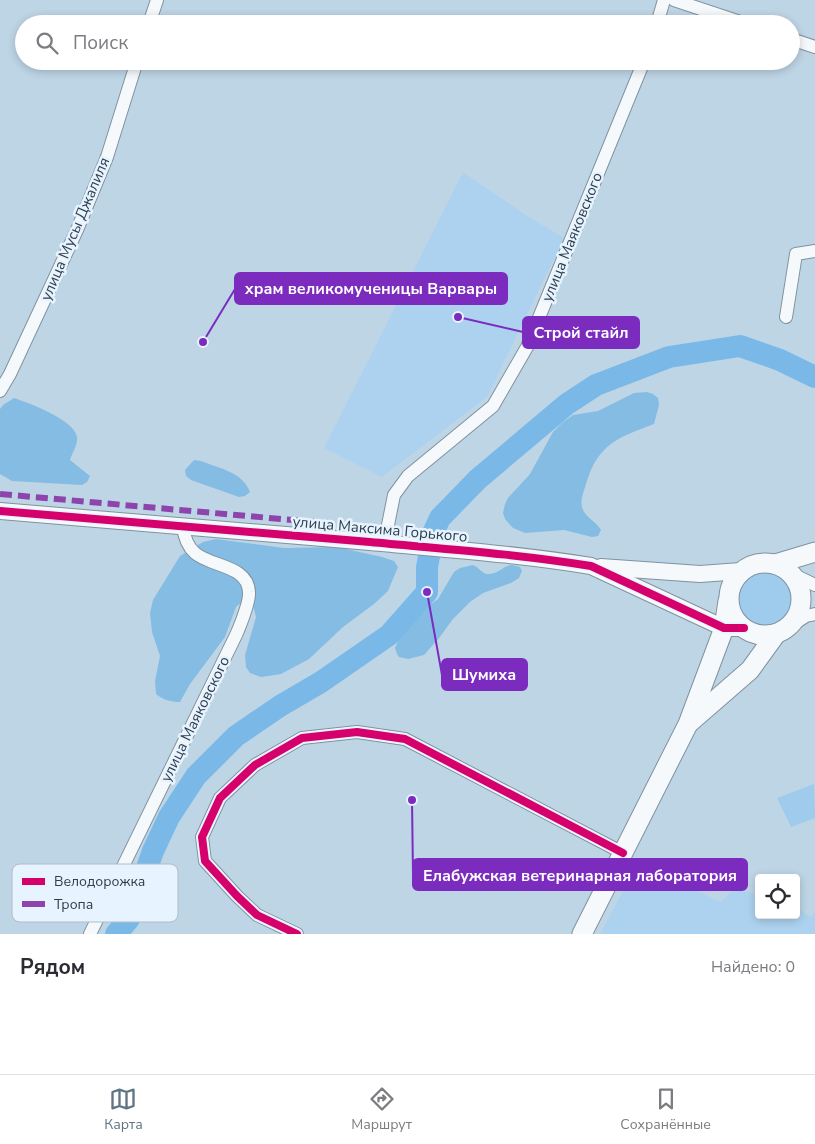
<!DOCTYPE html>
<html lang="ru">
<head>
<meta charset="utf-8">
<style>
  :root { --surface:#fff; --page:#f7f7f7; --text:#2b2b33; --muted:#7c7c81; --line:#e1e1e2; --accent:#607483 }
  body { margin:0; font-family:"Nunito Sans",sans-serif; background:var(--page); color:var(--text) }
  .controls { position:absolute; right:15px; bottom:15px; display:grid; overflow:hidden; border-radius:5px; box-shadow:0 2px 8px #0003 }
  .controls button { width:45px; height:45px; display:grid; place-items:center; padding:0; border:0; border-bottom:1px solid var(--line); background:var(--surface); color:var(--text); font:25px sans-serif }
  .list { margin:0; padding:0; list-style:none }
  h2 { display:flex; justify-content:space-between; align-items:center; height:65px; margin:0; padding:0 20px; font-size:21px }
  h2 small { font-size:16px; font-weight:400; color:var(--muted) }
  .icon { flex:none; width:28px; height:28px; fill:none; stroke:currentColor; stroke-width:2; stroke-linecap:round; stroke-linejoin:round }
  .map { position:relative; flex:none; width:815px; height:934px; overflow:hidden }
  .search { position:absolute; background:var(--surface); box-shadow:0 2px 8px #0003; left:15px; right:15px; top:15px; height:55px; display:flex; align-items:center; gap:12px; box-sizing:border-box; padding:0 18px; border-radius:28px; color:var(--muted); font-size:19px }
  .sheet { height:140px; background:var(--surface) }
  nav { display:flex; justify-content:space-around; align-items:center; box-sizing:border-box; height:70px; border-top:1px solid var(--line); background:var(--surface); font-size:14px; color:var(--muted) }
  nav a { display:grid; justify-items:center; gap:2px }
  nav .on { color:var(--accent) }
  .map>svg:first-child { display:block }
  .built { fill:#add2ef }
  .green { fill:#9fcbec }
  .forest { fill:#85bce3 }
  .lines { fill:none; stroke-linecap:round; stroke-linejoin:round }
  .river { stroke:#7ab9e7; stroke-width:22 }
  .minor-casing { stroke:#80929f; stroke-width:14 }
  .tertiary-casing { stroke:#80929f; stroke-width:18 }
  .secondary-casing { stroke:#80929f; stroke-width:21 }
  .minor { stroke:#f5f9fb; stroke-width:12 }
  .tertiary { stroke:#f5f9fb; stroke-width:16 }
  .secondary { stroke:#f5f9fb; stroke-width:19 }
  .quiet { stroke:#8e44ad; stroke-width:6; stroke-dasharray:12 6; stroke-linecap:butt }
  .cycleway-casing { stroke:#e7f3fe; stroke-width:11 }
  .cycleway { stroke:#d6006c; stroke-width:8 }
  .labels { text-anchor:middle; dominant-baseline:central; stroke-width:5; stroke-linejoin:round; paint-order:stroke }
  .street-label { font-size:15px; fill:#2e3f4d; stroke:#e7f3fe }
  .key { fill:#e7f3fe; stroke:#b0bdc9; stroke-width:1 }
  .key-label { font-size:14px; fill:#2e3f4d }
  .leader { fill:none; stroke:#7b2cbf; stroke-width:2 }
  .callout-dot { fill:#7b2cbf; stroke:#e7f3fe; stroke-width:2 }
  .callout { fill:#7b2cbf; stroke:#7b2cbf; stroke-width:2 }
  .callout-label { font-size:16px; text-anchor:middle; font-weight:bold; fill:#fff }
</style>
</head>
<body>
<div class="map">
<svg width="815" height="934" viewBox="0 0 815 934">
  <rect width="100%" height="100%" fill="#bed5e6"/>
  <g class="built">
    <polygon points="463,172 527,216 564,238 487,397 382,477 324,448"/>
    <polygon points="638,863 720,902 736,888 759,895 759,915 796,915 796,908 811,917 815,912 815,934 600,934"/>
  </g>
  <g class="green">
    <circle cx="765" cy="598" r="28"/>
    <polygon points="814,784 815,818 791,827 777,798"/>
  </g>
  <g class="forest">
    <path d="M647,392L653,394L658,398L659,405L654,424C617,438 598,444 586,484C584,491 580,500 582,507C584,517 597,522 601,530L598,536L592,537L564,530L525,533L513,528L505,519L503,513L505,504L508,498L530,474L553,432L562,423L573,415L598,411L634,393Z"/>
    <path d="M14,398C29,403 75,420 77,437C78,445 72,453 70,460L90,476L87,482L82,485L12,481L0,474V409L3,405Z"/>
    <path d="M194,460L201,461C218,468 243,472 250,492L245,496L239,497L191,480L186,476L185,470Z"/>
    <path d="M216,539L284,548L337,547L382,557L394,561L398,567L388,591L374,604L343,627L309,659L281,674L261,677L250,673L246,667L245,655L256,617L253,605L241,603L236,607L225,637L190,684L180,702C171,702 163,700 156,694L155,681L160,656L152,632L150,613L153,600L180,556L203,542Z"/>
    <path d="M473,565C478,567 482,573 487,574C497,575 503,566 511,565C514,565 517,566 520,567L522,571L519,578L511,583L483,593L470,602L453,619L439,638L424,655L408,659L399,657L397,654L395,648L399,639L419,613L438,599L454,572L460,568Z"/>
  </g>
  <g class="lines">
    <polyline class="river" points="116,934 129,919 153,851 169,817 196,776 236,736 280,706 321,682 389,635 427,592 427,567 434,531 440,518 478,479 567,404 596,385 669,357 740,346 780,360 815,377"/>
    <defs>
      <g id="minor">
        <polyline points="674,0 746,24"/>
        <polyline points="149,24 157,0"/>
        <polyline points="657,24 664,0"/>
        <polyline points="791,39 815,47"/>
        <polyline points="786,317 796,254 815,251"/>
        <polyline points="0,391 10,374 77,230 107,157 137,61"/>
        <polyline points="382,543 387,530 394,495 408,476 493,406 527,347 644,61"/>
        <polyline points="790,573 815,585"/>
        <polyline points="792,625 806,616 815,614"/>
        <path d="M90,934L237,633C241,623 250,602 249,592C248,565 211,567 195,553C187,546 184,536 183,526"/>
        <polyline points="297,934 257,915 237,896 205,861 202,837 220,798 255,765 302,738 357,732 405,739 623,853"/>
      </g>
      <g id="tertiary">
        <path d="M0,511C123,521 246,531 370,542C444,549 518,554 591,566L724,628H744"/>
        <polyline points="601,567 700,574 741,571"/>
      </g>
      <g id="secondary">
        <circle cx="765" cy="599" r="36"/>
        <polyline points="775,564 815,552"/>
        <polyline points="689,723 750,670 776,634"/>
        <polyline points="582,934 688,724 724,628 728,601"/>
      </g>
    </defs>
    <use href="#minor" class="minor-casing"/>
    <use href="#tertiary" class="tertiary-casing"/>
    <use href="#secondary" class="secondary-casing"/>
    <use href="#minor" class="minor"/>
    <use href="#tertiary" class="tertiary"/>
    <use href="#secondary" class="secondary"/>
    <polyline class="quiet" points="0,494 315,522"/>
    <defs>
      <g id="cycleway">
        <path d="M0,511C123,521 246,531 370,542C444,549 518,554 591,566L724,628H744"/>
        <polyline points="297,934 257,915 237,896 205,861 202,837 220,798 255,765 302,738 357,732 405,739 623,853"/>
      </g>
    </defs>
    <use href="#cycleway" class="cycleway-casing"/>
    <use href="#cycleway" class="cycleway"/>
  </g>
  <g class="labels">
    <g class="street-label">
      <text transform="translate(75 229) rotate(-67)">улица Мусы Джалиля</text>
      <text transform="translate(572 237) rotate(-68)">улица Маяковского</text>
      <text transform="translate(380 529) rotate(5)">улица Максима Горького</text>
      <text transform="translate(195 719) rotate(-64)">улица Маяковского</text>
    </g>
  </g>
  <rect x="12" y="864" width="166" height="58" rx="8" class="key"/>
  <rect x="22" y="878" width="23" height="7" fill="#d6006c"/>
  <rect x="22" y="901" width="23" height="6" fill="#8e44ad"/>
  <g class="key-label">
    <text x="54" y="886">Велодорожка</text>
    <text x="54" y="909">Тропа</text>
  </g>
  <path class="leader" d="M203 342L235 289M458 317L523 332M427 592L442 675M412 800L413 875"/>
  <g class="callout-dot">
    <circle cx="203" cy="342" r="5"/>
    <circle cx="458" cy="317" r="5"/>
    <circle cx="427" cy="592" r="5"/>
    <circle cx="412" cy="800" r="5"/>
  </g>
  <g class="callout">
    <rect x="235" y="273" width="272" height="31" rx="5"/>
    <rect x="523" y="317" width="116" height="31" rx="5"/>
    <rect x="442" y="659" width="85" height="31" rx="5"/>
    <rect x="413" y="859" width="334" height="31" rx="5"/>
  </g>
  <g class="callout-label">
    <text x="371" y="294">храм великомученицы Варвары</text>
    <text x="581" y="338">Строй стайл</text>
    <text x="484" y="680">Шумиха</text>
    <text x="580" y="881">Елабужская ветеринарная лаборатория</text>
  </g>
</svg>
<div class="controls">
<button><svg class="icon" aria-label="locate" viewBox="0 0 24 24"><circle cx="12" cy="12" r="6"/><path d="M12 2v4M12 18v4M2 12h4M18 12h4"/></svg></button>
</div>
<div class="search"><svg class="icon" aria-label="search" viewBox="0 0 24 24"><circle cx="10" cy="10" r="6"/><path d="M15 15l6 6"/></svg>Поиск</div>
</div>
<section class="sheet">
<h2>Рядом<small>Найдено: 0</small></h2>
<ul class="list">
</ul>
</section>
<nav>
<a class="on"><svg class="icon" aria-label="map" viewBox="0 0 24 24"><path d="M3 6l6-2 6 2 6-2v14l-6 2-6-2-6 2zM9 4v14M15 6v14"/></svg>Карта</a>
<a><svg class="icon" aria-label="directions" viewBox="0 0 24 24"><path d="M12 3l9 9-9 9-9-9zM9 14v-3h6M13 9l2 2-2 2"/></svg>Маршрут</a>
<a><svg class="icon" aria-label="saved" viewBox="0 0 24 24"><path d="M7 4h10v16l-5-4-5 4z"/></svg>Сохранённые</a>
</nav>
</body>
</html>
